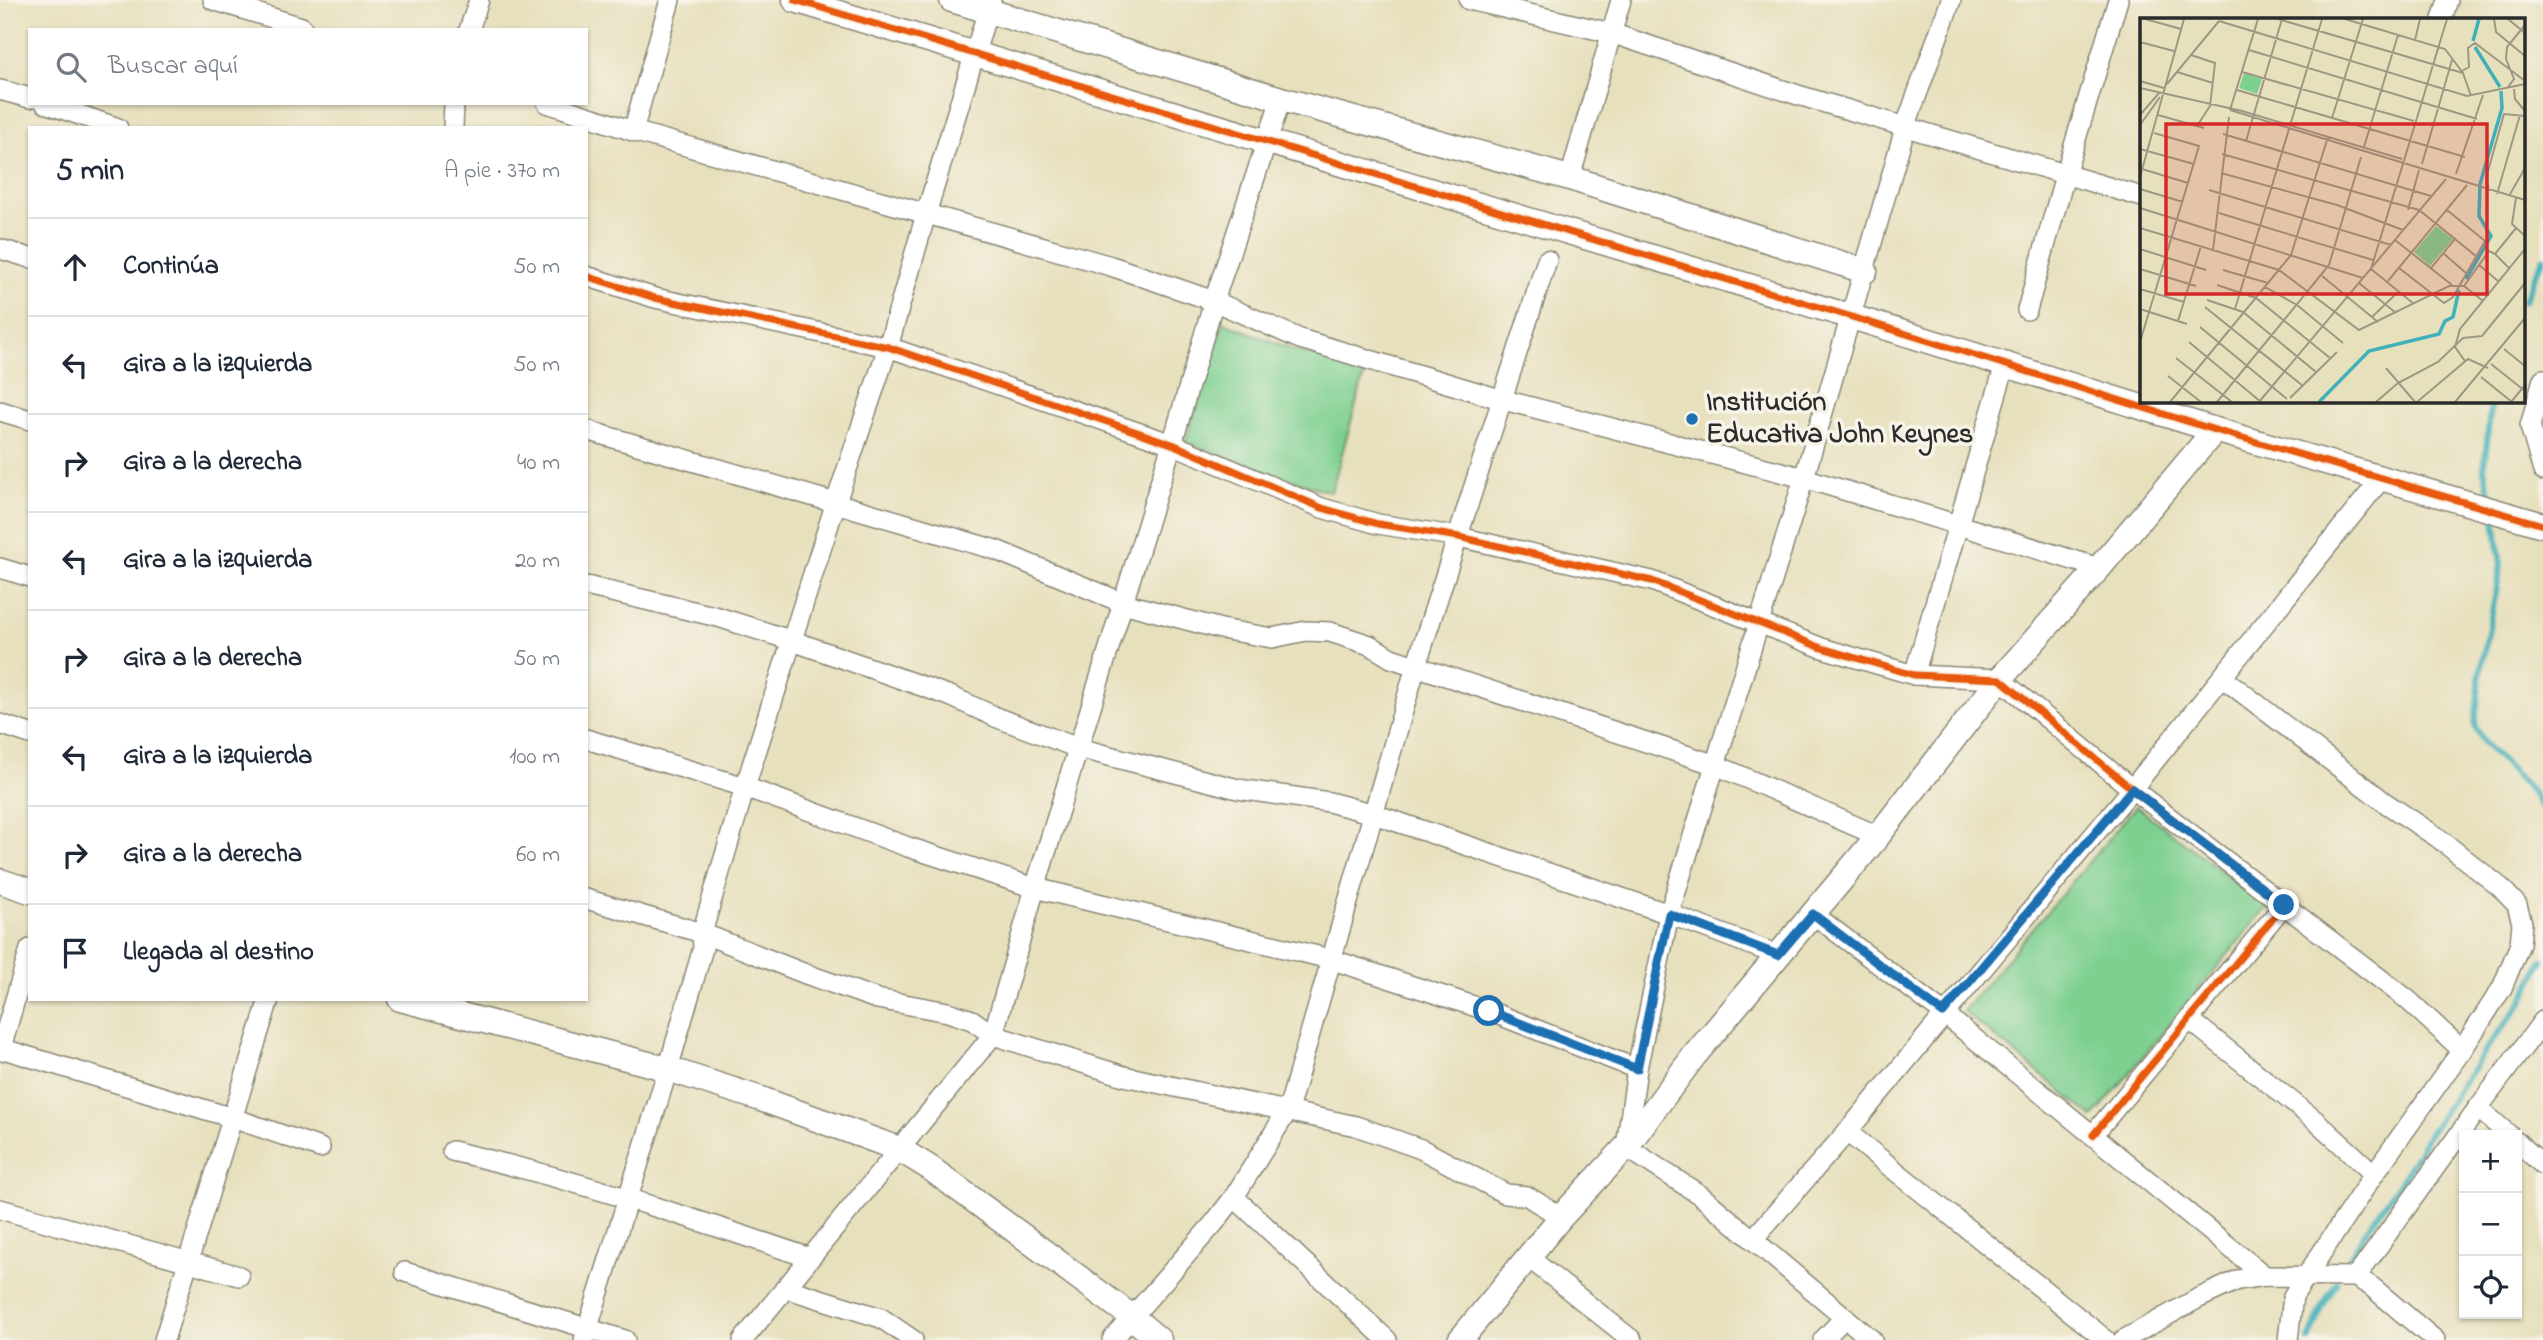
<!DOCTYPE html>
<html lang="es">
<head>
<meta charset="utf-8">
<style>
  :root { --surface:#fff; --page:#f2f2f3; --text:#1f2937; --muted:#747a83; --line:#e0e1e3 }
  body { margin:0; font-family:"Indie Flower",sans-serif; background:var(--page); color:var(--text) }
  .controls { position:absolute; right:21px; bottom:21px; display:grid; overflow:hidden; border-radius:0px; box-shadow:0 2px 5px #0004 }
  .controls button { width:63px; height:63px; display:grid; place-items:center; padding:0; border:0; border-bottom:2px solid var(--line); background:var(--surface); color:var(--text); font:35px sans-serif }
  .stop { position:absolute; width:21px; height:21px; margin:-16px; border:5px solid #1f6fb2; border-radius:50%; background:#fff }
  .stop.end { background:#1f6fb2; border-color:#fff; box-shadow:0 2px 7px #0008 }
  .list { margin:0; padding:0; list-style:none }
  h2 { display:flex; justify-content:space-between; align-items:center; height:91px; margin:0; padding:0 28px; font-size:30px }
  h2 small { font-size:23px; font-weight:400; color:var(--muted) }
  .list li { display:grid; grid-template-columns:46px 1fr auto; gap:21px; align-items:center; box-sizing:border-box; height:98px; padding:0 28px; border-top:2px solid var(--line) }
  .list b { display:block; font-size:26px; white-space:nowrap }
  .list em { font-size:23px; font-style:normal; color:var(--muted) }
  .icon { flex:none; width:38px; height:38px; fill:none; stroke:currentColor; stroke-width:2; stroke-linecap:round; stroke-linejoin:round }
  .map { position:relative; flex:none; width:2543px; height:1340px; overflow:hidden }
  .search { position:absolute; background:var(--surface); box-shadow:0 2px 5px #0004; left:28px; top:28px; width:560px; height:77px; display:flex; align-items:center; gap:18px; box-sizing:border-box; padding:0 24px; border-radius:0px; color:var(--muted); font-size:26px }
  .panel { position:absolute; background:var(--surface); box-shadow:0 2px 5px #0004; left:28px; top:126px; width:560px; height:875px; border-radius:0px }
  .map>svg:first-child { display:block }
  .green { fill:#7ed091; stroke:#547e5e; stroke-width:2 }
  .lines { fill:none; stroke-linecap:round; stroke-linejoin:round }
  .stream { stroke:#40b0b9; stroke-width:6 }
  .minor-casing { stroke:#898674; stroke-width:22 }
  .tertiary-casing { stroke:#898674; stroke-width:27 }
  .minor { stroke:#fff; stroke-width:19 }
  .tertiary { stroke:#fff; stroke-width:24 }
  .cycleway-casing { stroke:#f7f3e8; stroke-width:11 }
  .cycleway { stroke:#e8590c; stroke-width:7 }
  .route { stroke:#1f6fb2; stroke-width:9 }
  .poi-dot { fill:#1f6fb2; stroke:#f7f3e8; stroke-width:2.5 }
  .labels { text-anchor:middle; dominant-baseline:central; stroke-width:7; stroke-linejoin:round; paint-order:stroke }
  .poi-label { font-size:28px; font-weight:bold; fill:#2b2b2b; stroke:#f7f3e8; text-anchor:start }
  .inset-river { fill:none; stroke:#40b0b9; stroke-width:3.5 }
  .inset-road { fill:none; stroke:#9c9883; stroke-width:2 }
  .view { fill:#d62828; fill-opacity:0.15; stroke:#d62828; stroke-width:3.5 }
  .inset-edge { fill:none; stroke:#2b2b2b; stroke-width:3.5 }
</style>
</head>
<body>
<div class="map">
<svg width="2543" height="1340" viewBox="0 0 2543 1340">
  <rect width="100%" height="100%" fill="#f7f3e8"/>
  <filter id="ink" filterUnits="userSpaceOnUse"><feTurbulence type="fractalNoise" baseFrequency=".0143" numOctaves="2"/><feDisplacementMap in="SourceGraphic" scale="14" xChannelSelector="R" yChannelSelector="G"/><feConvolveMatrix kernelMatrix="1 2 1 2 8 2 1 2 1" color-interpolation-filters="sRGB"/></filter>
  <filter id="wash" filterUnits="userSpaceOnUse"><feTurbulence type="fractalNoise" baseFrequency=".00686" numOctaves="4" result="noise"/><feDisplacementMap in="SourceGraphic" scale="28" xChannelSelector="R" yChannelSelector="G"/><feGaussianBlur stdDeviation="1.57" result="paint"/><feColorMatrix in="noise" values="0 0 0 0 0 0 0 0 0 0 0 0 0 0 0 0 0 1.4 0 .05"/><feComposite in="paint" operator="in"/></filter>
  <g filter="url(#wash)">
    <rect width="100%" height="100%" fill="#e7e0bd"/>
    <g class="green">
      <polygon points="1223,322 1296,351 1366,369 1331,492 1264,472 1185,442"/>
      <polygon points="2136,806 2268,906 2093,1117 1963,1011"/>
    </g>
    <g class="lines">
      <g class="stream">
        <polyline points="2524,301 2543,258"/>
        <polyline points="2491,401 2484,470 2492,502"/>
        <polyline points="2495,517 2501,566 2480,674 2475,726 2483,742 2520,779 2535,796 2543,811"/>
        <polyline points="2342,1272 2363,1235 2404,1177 2425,1140 2486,1049 2521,1004 2543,960"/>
        <polyline points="2309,1340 2324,1303 2337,1282"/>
      </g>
    </g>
  </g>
  <g filter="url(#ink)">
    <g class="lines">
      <defs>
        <g id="minor">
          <polyline points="213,0 302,27"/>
          <polyline points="1469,0 1611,33 1798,95 2142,197"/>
          <polyline points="2442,19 2448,0"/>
          <polyline points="469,30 479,0"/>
          <polyline points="0,90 30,98"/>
          <polyline points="45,103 118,128"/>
          <polyline points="547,103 633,131 1111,266 1214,301 1300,339 1500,399 1804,478 2099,568"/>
          <polyline points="453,128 454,103"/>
          <polyline points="633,131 670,0"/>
          <polyline points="1570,178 1621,0"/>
          <polyline points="0,249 30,258"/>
          <polyline points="586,276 655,298 888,347 1172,444 1322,508 1378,524 1459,537 1652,581 1822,648 1914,675 2000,679 2132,789 2284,905 2093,1135"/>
          <polyline points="2027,310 2066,172 2118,0"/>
          <polyline points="2543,379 2530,426 2543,471"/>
          <polyline points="0,411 30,420"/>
          <polyline points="586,430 996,550 1123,603 1221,629 1272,638 1306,631 1330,632 1370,645 1391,658 1716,765 1878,836"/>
          <polyline points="0,568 30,577"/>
          <polyline points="586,586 718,617 793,641 950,696 998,718 1078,748 1238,789 1329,802 1374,814 1669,914 1778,955"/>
          <polyline points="1914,675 2005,365"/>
          <polyline points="2223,678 2387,804 2437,837 2500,887 2517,905 2522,923 2520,944 2502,988 2462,1050 2374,1174 2293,1296 2288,1340"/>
          <polyline points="0,724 30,734"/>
          <polyline points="586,739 745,787 908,847 1035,888 1330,959 1489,1011 1637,1069"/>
          <polyline points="586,899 702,933 803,973 877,999 948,1012 972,1020 993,1035 1124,1076 1356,1126 1421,1149 1506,1194 1527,1196 1561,1217"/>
          <polyline points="2284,905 2408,1000 2462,1050"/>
          <polyline points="1813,914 1943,1013 2265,1276"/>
          <polyline points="2190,1020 2316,1121 2374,1174"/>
          <polyline points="0,1048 233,1118 320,1148"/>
          <polyline points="0,1051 30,949"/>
          <polyline points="2478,1108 2543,1021"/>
          <polyline points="1847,1132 2106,1340"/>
          <polyline points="2517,1142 2543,1165"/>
          <path d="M452,1151C574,1179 692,1218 810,1258"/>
          <polyline points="1234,1197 1387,1340"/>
          <polyline points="0,1209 239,1276"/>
          <polyline points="1754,1238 1847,1132 2132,789 2382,478"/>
          <polyline points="1528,1257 1632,1340"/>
          <polyline points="405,1272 625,1340"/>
          <polyline points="2356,1277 2478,1108 2509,1135"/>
          <polyline points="785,1288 881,1318 913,1340"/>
          <polyline points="164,1340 269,999"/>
          <polyline points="584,1340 668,1069 703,948 702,933 745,787 836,502 888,347 926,214 991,0"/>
          <polyline points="743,1340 993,1035 1035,888 1172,444 1214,301 1281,99"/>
          <polyline points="1112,1340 1215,1222 1234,1197 1288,1110 1416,666 1547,260"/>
          <polyline points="1823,1340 1845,1317"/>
          <polyline points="1872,1340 1700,1195 1626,1147 1637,1069 1669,914 1804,478 1906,125 1951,0"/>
          <polyline points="2123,1340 2197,1299 2238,1280 2265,1276 2356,1277 2372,1287 2435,1340"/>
        </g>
        <g id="tertiary">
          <polyline points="795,0 1852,317 2215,430 2543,525"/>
          <polyline points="952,0 1281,99 1570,178 1865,271"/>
          <polyline points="0,881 30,891"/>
          <polyline points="400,999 668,1069 761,1099 899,1149 930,1168 1028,1240 1132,1317 1159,1340"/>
          <polyline points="1460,1340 1561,1217 1626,1147 1694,1056 1878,836 2000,679 2099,568 2215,430"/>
        </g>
      </defs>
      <use href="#minor" class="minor-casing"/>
      <use href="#tertiary" class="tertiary-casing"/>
      <use href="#minor" class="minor"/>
      <use href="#tertiary" class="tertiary"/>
      <defs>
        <g id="cycleway">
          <polyline points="795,0 1852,317 2215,430 2543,525"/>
          <polyline points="586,276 655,298 888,347 1172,444 1322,508 1378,524 1459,537 1652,581 1822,648 1914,675 2000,679 2132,789 2284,905 2093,1135"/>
        </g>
      </defs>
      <use href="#cycleway" class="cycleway-casing"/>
      <use href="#cycleway" class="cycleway"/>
    </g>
  </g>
  <g class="lines" filter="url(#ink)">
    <polyline class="route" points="1489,1011 1637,1069 1669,914 1778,955 1813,914 1943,1013 2132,789 2284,905"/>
  </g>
  <circle class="poi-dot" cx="1692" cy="419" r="7"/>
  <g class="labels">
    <g class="poi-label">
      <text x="1706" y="403">Institución<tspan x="1706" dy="32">Educativa John Keynes</tspan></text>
    </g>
  </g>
  <g transform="translate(2140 18)">
    <rect width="385" height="385" fill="#e7e0bd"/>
    <path d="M104,55L122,61L117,76L99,70ZM296,208L313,221L290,248L274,234Z" fill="#7ed091"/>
    <path class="inset-river" d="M333,23L339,1M335,29L360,69M326,261L351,218L339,198L340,166L362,90L361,73M179,384L229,333L299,316L305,303L313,299L319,272"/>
    <path class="inset-road" d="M5,1L41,11M138,1L323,55M205,1L305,31L323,55L331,78M354,1L356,14L385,38M368,1L385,15M79,3L327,78L385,66M275,22L280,1M0,24L34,33M109,32L337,101M51,37L75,45L70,88L57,108M322,53L329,49L328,30L335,25L385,63M37,54L73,65M102,54L274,103M0,63L24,70M27,66L79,3M368,69L374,61L366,41L367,29L385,7M0,70L102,93L262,141M374,71L375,81L385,93M97,72L325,139M90,92L385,182M90,92L118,1M0,97L19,75M18,97L64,110M192,100L223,1M0,107L20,79M83,116L291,178M106,123L142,1M224,129L258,17M0,131L54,146M82,136L279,192L315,221L291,250M282,146L312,42M2,151L48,165M81,155L197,187L263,212M316,156L343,77M0,159L44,1M0,171L43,184M69,172L251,227M349,173L346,160L364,96L385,98M357,176L380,97M369,178L385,150M376,180L372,206L385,218M0,190L223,260M268,192L279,152M79,195L233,242M0,210L139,252L219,312L309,268H324L343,283M315,221L337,239M255,222L312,267M0,231L66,252M73,232L89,99M303,235L326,255M339,247L349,233L355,236M259,250L304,285L313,279L345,223L307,192M369,250L355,236L376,210M0,251L56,268M231,251L307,1M231,251L274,286M83,252L128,265M182,258L238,304M248,263L327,167M219,265L256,295M77,267L116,280L190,340M324,268L339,247L358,263M125,269L157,287L203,325M0,271L44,284M67,282L103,294L176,354M65,289L163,368M0,291L47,306M95,291L182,1M232,299L259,273M38,303L61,228M60,309L147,381M0,324L59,128L14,115M49,324L121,384M364,331L385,348M36,340L92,384M325,343L315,329L320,311L385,231M351,346L385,373M246,350L275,384M28,358L61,384M341,359L372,384M150,380L197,334M30,384L151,237L188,119M77,384L189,247L221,139M119,384L306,161M236,384L258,365L298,344L323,320L342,318L385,265M277,384L328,341L348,350M315,384L385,300M371,384L385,367"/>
    <path class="view" d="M26,106H347V276H26Z"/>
    <rect width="385" height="385" class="inset-edge"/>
  </g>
</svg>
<div class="controls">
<button>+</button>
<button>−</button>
<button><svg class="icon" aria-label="locate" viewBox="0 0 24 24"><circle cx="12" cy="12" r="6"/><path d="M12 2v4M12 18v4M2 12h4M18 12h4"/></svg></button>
</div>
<div class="stop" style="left:1489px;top:1011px"></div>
<div class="stop end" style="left:2284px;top:905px"></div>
<div class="search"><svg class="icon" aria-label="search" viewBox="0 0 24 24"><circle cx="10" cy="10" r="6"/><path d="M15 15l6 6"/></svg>Buscar aquí</div>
<section class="panel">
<h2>5 min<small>A pie · 370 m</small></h2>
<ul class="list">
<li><svg class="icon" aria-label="ahead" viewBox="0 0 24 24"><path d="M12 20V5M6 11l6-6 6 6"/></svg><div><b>Continúa</b></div><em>50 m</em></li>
<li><svg class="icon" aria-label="left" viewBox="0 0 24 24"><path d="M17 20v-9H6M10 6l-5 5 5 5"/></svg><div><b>Gira a la izquierda</b></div><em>50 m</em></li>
<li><svg class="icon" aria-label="right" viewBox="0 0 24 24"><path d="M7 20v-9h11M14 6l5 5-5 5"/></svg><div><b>Gira a la derecha</b></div><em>40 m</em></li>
<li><svg class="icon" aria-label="left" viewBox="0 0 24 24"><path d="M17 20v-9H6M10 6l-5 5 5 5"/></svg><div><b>Gira a la izquierda</b></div><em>20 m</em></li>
<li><svg class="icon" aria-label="right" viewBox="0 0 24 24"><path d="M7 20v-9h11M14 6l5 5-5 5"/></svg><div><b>Gira a la derecha</b></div><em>50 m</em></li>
<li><svg class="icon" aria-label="left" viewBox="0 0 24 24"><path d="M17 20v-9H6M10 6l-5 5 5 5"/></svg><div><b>Gira a la izquierda</b></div><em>100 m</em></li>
<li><svg class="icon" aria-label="right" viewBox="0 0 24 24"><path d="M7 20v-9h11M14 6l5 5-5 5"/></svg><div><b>Gira a la derecha</b></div><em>60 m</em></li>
<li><svg class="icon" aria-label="arrive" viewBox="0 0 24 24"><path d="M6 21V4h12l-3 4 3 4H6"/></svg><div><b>Llegada al destino</b></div></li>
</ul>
</section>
</div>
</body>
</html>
